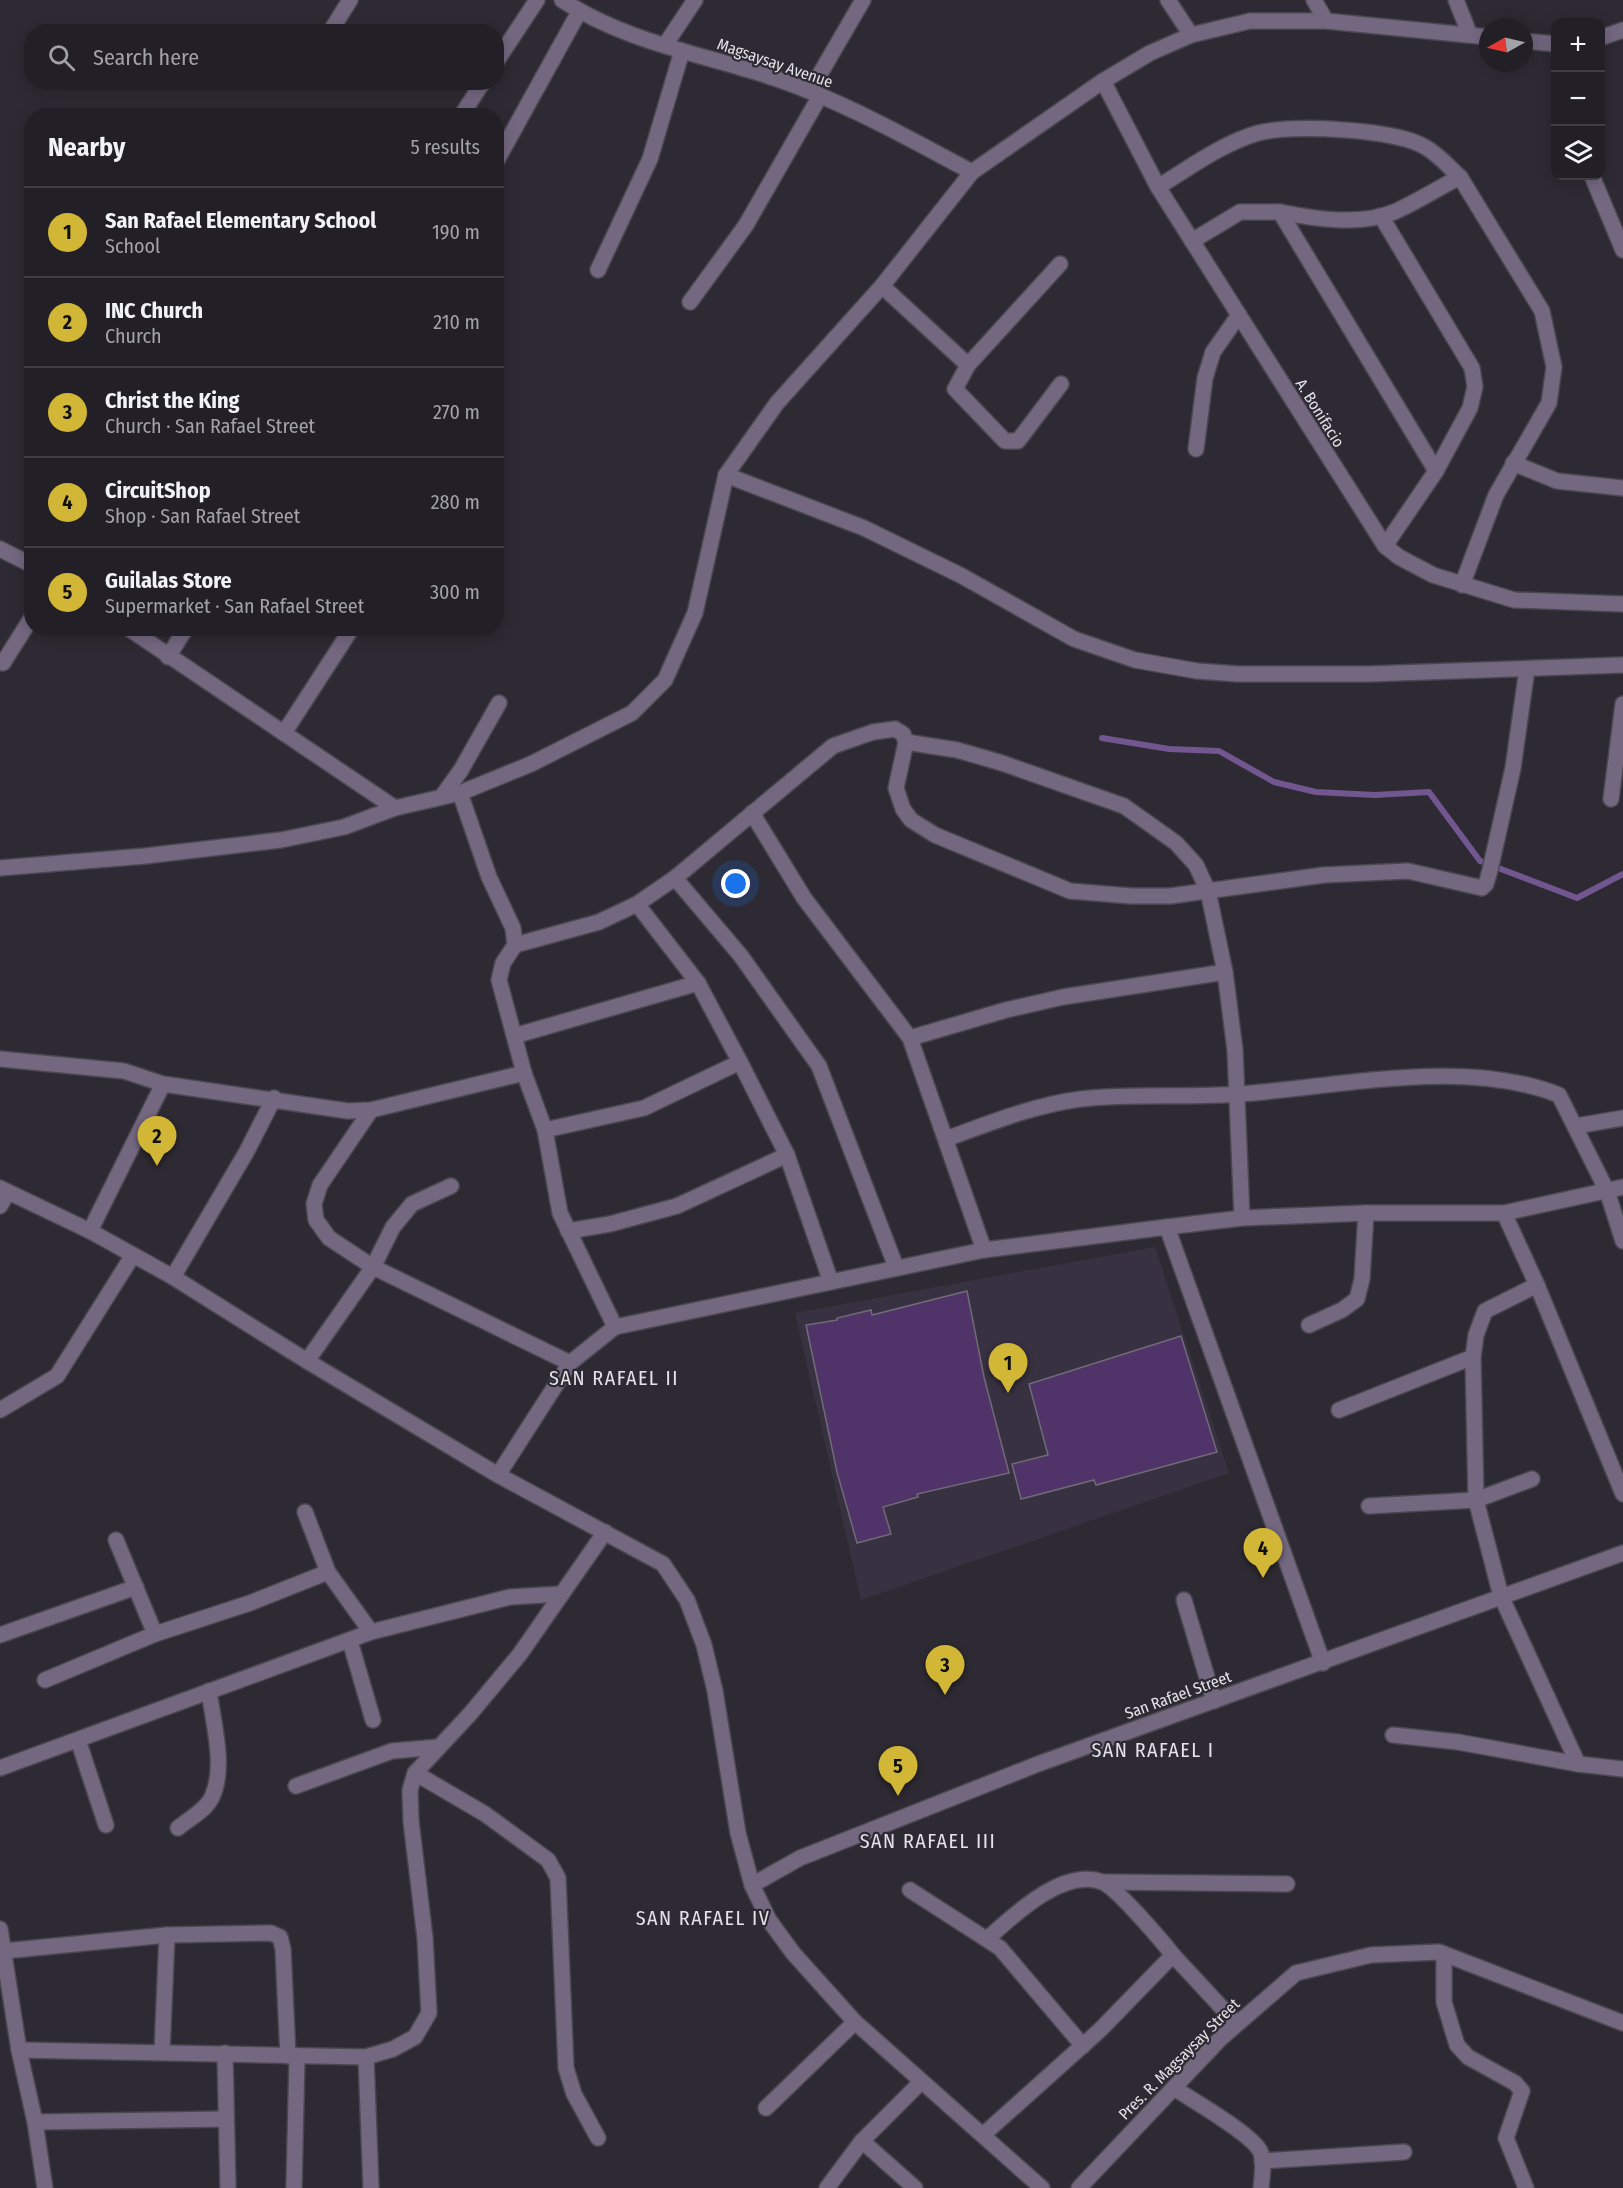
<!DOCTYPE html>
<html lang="en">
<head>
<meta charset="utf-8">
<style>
  :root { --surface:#222026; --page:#2a282e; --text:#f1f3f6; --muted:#a2a3a7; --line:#3f3e43; --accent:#d2b635 }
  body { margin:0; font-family:"Fira Sans Condensed",sans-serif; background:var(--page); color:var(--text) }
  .controls { position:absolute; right:18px; top:18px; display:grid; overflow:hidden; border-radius:12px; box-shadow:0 3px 15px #0003 }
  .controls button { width:54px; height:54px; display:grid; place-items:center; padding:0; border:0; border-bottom:2px solid var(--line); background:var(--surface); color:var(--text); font:30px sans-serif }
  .compass { position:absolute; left:1479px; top:18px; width:54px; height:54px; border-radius:50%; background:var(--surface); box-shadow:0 3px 15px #0003; rotate:262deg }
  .you { position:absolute; left:736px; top:884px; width:21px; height:21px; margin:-15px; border:4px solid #fff; border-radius:50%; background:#1a73e8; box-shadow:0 0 0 9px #1a73e833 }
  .badge { display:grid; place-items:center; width:39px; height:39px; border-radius:50%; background:var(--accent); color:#111; font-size:20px; font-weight:700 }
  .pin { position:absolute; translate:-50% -50px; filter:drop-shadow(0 2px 3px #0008) }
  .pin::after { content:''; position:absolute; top:32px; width:21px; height:18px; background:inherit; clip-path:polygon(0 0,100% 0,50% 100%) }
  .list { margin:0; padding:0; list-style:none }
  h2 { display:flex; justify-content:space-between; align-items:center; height:78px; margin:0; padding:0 24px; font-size:26px }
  h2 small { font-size:20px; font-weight:400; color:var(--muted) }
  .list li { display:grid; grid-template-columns:39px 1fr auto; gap:18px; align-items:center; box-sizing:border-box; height:90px; padding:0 24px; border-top:2px solid var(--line) }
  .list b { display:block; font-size:22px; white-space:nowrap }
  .list p { margin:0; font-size:20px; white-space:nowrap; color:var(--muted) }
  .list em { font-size:20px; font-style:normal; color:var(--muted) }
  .icon { flex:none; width:33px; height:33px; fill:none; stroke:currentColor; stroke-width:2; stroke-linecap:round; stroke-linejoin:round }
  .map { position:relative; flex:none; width:1623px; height:2188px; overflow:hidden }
  .search { position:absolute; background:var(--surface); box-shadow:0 3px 15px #0003; left:24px; top:24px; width:480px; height:66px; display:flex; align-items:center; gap:15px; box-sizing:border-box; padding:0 21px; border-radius:24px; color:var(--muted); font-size:22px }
  .panel { position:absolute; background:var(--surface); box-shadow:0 3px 15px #0003; left:24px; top:108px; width:480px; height:528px; border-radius:24px }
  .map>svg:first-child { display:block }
  .built { fill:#383141 }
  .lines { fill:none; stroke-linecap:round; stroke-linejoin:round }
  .stream { stroke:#72568f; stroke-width:6 }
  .building { fill:#4f3369; stroke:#706b76; stroke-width:1.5 }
  .minor-casing { stroke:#4b4750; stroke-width:18 }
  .minor { stroke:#746881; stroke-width:15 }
  .labels { text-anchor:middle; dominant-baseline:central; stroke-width:4.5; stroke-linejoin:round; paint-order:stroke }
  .street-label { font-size:16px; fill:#e4e1e8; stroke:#2e2a33 }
  .quarter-label { font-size:20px; letter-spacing:1.5px; fill:#e4e1e8; stroke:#2e2a33 }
</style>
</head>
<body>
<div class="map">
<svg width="1623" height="2188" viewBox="0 0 1623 2188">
  <rect width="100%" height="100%" fill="#2e2a33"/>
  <polygon class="built" points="1155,1247 1229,1473 861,1600 795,1313"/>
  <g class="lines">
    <polyline class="stream" points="1102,738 1169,749 1219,751 1274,782 1316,792 1375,795 1429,792 1480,861 1577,898 1623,874"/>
  </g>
  <g class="building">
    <polygon points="967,1291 984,1377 1009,1473 917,1494 918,1497 883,1507 891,1534 857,1543 837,1472 806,1325 837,1320 837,1318 871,1310 872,1315"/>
    <polygon points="1181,1336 1217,1452 1096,1485 1094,1480 1021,1499 1012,1464 1048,1455 1029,1384"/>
  </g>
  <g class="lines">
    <defs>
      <g id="minor">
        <path d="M562,0C636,49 728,57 809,91C866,114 919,144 972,172"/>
        <polyline points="1168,0 1191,35"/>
        <polyline points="1314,0 1326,21"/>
        <polyline points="1456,0 1470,35"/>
        <polyline points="330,32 350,0"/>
        <polyline points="1600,38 1623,30"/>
        <polyline points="1524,41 1556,44"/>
        <polyline points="665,45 695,0"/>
        <polyline points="496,62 537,0"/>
        <polyline points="1103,81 1158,187 1385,546 1399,557 1433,575 1514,600 1623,604"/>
        <polyline points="810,91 863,0"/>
        <polyline points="461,116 483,82"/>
        <polyline points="496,162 579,12"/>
        <polyline points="1592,176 1623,250"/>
        <path d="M1158,187C1189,168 1223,143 1258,133C1291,124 1397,129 1425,147C1438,154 1449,167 1460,177"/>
        <polyline points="1381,216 1472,368 1475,387 1470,408 1436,471"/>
        <polyline points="1192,241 1240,212 1280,212"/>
        <polyline points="598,270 650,159 682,51"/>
        <polyline points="882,286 968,365 1060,264"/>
        <polyline points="690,302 746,225 820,96"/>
        <polyline points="968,365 955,389 1005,441 1018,441 1061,384"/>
        <polyline points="1196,449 1205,378 1213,352 1239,315"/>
        <polyline points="1513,463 1557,481 1623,488"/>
        <polyline points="726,475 864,528 962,576 1074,639 1135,660 1197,671 1238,674 1368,674 1623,665"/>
        <path d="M1385,546L1436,471L1280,212C1315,219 1360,226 1394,212C1417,202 1438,188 1460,177L1542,311L1554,367L1549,403L1496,495L1462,585"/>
        <polyline points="0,549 32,565"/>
        <polyline points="128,628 395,808"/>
        <polyline points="168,657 186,628"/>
        <polyline points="3,663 32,617"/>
        <polyline points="284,733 352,628"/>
        <polyline points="906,742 957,750 1002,763 1124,806 1176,843 1196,865 1208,891 1225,972 1235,1050 1242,1218"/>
        <polyline points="460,793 489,877 513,928 515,945 503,963 499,980 524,1073 545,1130 560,1213 615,1327"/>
        <polyline points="443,795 461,770 499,703"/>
        <polyline points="1611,799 1623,704"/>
        <polyline points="752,813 804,898 910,1038 984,1250"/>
        <polyline points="0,868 145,856 281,840 344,827 395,808 460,793 531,764 632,713 665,680 695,613 726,475 777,403 882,286 972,172 1103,81 1150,53 1191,35 1250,21 1326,21 1488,37"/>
        <polyline points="675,878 741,956 819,1066 896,1267"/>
        <polyline points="637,904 698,983 740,1062"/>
        <polyline points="515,945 599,922 637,904 675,878 833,746 873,732 895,729 903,734 906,742 896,788 903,809 911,820 935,835 1070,891 1131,896 1170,896 1324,875 1408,871 1482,888 1486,884 1490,870 1513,768 1527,669"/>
        <polyline points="514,1036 698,983"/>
        <polyline points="910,1038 1006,1010 1063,997 1225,972"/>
        <polyline points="0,1059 124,1071 163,1084 348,1111 371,1110 524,1073"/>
        <polyline points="371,1110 320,1185 314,1204 316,1220 329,1238 373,1267 570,1363"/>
        <polyline points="1576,1126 1623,1118"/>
        <polyline points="545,1130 644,1108 740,1062 787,1155 831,1282"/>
        <path d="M946,1139C990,1123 1034,1105 1081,1099C1134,1093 1187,1098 1240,1094C1340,1087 1463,1057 1559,1095L1607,1191L1623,1241"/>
        <polyline points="0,1188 90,1231 173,1277 307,1361 498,1475 663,1564 687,1600 704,1645 715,1691 738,1833 752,1885 769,1920 793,1953 855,2022 1042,2188"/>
        <polyline points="0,1206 8,1192"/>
        <polyline points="1504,1213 1623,1187"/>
        <polyline points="1167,1227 1242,1218 1366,1213 1504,1213 1537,1285 1623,1494"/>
        <polyline points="90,1231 163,1084"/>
        <polyline points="568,1231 610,1224 677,1206 787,1155"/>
        <polyline points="173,1277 247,1151 274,1098"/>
        <polyline points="1537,1285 1485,1311 1476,1335 1473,1357 1476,1500 1501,1596 1578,1764 1623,1769"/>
        <polyline points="1309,1325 1342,1310 1357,1299 1362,1279 1366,1213"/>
        <polyline points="307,1361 373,1267 393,1227 412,1204 451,1186"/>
        <polyline points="0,1410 57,1376 133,1255"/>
        <polyline points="1339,1410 1473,1357"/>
        <polyline points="498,1475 570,1363 615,1327 984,1250 1167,1227 1323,1663"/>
        <polyline points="1369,1506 1476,1500 1532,1479"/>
        <polyline points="305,1512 328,1572 371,1632"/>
        <polyline points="116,1540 155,1634"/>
        <polyline points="1184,1600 1214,1701"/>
        <polyline points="0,1635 136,1587"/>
        <polyline points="350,1641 373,1720"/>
        <polyline points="45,1680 155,1634 250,1603 328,1572"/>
        <polyline points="1393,1735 1458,1742 1578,1764"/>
        <polyline points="78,1740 106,1825"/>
        <polyline points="0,1768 371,1632 510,1597 561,1594"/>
        <polyline points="415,1773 485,1814 548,1860 558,1878 566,2068 574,2094 598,2138"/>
        <polyline points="296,1786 392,1751 439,1747"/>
        <path d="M178,1828C189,1819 206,1810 212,1797C226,1767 213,1722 209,1691"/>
        <polyline points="1103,1882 1287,1884"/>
        <polyline points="752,1885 800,1858 1038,1764 1623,1553"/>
        <polyline points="910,1890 1000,1948 1083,2046"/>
        <polyline points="0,1929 19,2050 35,2122 45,2188"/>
        <path d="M987,1939C1013,1916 1063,1867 1102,1882C1116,1887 1162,1941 1173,1955"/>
        <polyline points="4,1951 167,1935 271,1933 280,1937 283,1949 288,2056"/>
        <polyline points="1444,1954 1444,2002 1457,2045 1468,2057 1515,2083 1522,2091 1506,2138 1526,2188"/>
        <polyline points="19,2050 366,2057 393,2049 415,2037 429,2013 425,1938 411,1821 410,1790 415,1773 470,1714 520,1654 605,1532"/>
        <polyline points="162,2052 167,1935"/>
        <polyline points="225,2053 228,2188"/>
        <polyline points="366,2057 371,2188"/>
        <path d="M1174,2088C1192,2100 1252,2134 1260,2151C1265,2161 1262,2177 1261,2188"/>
        <polyline points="766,2108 855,2022"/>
        <polyline points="35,2122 226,2119"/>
        <polyline points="984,2134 1100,2030 1173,1955 1236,2023"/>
        <polyline points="862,2141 915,2188"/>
        <polyline points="1262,2161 1404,2152"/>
        <polyline points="294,2188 297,2056"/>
        <polyline points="827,2188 862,2141 921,2082"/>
        <polyline points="1079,2188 1220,2039 1296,1973 1371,1955 1439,1952 1623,2023"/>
      </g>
    </defs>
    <use href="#minor" class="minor-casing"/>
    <use href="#minor" class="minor"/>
  </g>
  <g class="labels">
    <g class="street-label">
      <text transform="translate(775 63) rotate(19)">Magsaysay Avenue</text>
      <text transform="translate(1320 413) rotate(58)">A. Bonifacio</text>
      <text transform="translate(1178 1695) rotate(-20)">San Rafael Street</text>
      <text transform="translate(1179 2059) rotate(-45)">Pres. R. Magsaysay Street</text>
    </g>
    <g class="quarter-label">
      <text x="614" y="1378">SAN RAFAEL II</text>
      <text x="1153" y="1750">SAN RAFAEL I</text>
      <text x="928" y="1841">SAN RAFAEL III</text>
      <text x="703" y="1918">SAN RAFAEL IV</text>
    </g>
  </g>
</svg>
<div class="controls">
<button>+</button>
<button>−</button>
<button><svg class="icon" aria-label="layers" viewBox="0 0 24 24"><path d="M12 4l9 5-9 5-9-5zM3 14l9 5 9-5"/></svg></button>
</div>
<svg class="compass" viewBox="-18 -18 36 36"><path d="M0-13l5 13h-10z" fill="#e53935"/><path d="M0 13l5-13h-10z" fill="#a2a3a7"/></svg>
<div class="you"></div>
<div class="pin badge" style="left:1008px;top:1393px">1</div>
<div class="pin badge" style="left:157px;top:1166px">2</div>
<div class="pin badge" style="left:945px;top:1695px">3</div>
<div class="pin badge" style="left:1263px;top:1578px">4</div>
<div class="pin badge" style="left:898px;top:1796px">5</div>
<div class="search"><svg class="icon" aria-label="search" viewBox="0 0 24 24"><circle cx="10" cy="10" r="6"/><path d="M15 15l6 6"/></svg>Search here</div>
<section class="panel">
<h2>Nearby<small>5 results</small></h2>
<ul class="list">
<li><span class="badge">1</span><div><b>San Rafael Elementary School</b><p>School</p></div><em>190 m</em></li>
<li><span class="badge">2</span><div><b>INC Church</b><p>Church</p></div><em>210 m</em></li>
<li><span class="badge">3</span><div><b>Christ the King</b><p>Church · San Rafael Street</p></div><em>270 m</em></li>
<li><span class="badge">4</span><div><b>CircuitShop</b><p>Shop · San Rafael Street</p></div><em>280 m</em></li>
<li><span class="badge">5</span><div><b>Guilalas Store</b><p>Supermarket · San Rafael Street</p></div><em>300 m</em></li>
</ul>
</section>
</div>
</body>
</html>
